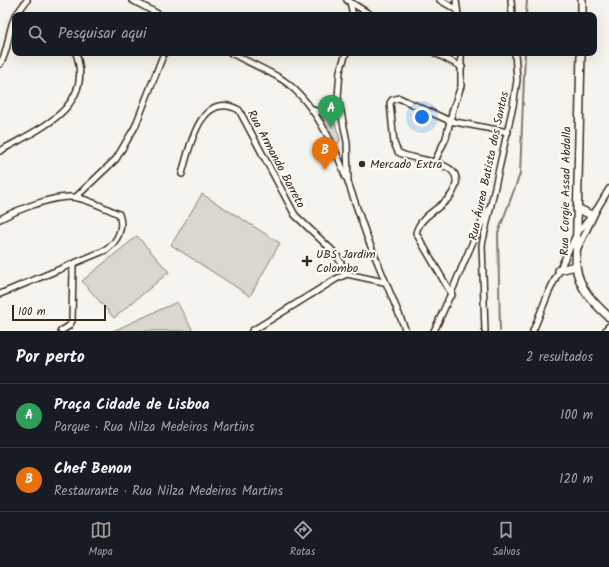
<!DOCTYPE html>
<html lang="pt">
<head>
<meta charset="utf-8">
<style>
  :root { --surface:#171b24; --page:#20242c; --text:#f1f3f6; --muted:#9ea1a6; --line:#363941; --accent:#9f9995 }
  body { margin:0; font-family:Kalam,sans-serif; background:var(--page); color:var(--text) }
  .scale { position:absolute; left:12px; bottom:10px; width:94px; box-sizing:border-box; padding-left:4px; border:2px solid #3b2a1e; border-top:0; font-size:11px; line-height:14px; white-space:nowrap; color:#3b2a1e; -webkit-text-stroke:3px #fdfcf7; paint-order:stroke }
  .you { position:absolute; left:422px; top:117px; width:14px; height:14px; margin:-10px; border:3px solid #fff; border-radius:50%; background:#1a73e8; box-shadow:0 0 0 6px #1a73e833 }
  .badge { display:grid; place-items:center; width:26px; height:26px; border-radius:50%; background:var(--accent); color:#fff; font-size:13px; font-weight:700 }
  .pin { position:absolute; translate:-50% -33px; filter:drop-shadow(0 1px 2px #0008) }
  .pin::after { content:''; position:absolute; top:21px; width:14px; height:12px; background:inherit; clip-path:polygon(0 0,100% 0,50% 100%) }
  .list { margin:0; padding:0; list-style:none }
  h2 { display:flex; justify-content:space-between; align-items:center; height:52px; margin:0; padding:0 16px; font-size:17px }
  h2 small { font-size:13px; font-weight:400; color:var(--muted) }
  .list li { display:grid; grid-template-columns:26px 1fr auto; gap:12px; align-items:center; box-sizing:border-box; height:64px; padding:0 16px; border-top:1px solid var(--line) }
  .list b { display:block; font-size:15px; white-space:nowrap }
  .list p { margin:0; font-size:13px; white-space:nowrap; color:var(--muted) }
  .list em { font-size:13px; font-style:normal; color:var(--muted) }
  .icon { flex:none; width:22px; height:22px; fill:none; stroke:currentColor; stroke-width:2; stroke-linecap:round; stroke-linejoin:round }
  .map { position:relative; flex:none; width:609px; height:331px; overflow:hidden }
  .search { position:absolute; background:var(--surface); box-shadow:0 4px 16px #0002; left:12px; right:12px; top:12px; height:44px; display:flex; align-items:center; gap:10px; box-sizing:border-box; padding:0 14px; border-radius:8px; color:var(--muted); font-size:15px }
  .sheet { height:180px; background:var(--surface) }
  nav { display:flex; justify-content:space-around; align-items:center; box-sizing:border-box; height:56px; border-top:1px solid var(--line); background:var(--surface); font-size:11px; color:var(--muted) }
  nav a { display:grid; justify-items:center; gap:2px }
  nav .on { color:var(--accent) }
  .map>svg:first-child { display:block }
  .green { fill:#dad6d0; stroke:#8a8077 }
  .lines { fill:none; stroke-linecap:round; stroke-linejoin:round }
  .stream { stroke:#84786e; stroke-width:2 }
  .street-casing { stroke:#3b2a1e; stroke-width:8 }
  .secondary-casing { stroke:#3b2a1e; stroke-width:10 }
  .primary-casing { stroke:#3b2a1e; stroke-width:11 }
  .street { stroke:#fdfcf7; stroke-width:5 }
  .secondary { stroke:#fdfcf7; stroke-width:7 }
  .primary { stroke:#fdfcf7; stroke-width:8 }
  .poi-dot { fill:#3b2a1e; stroke:#fdfcf7; stroke-width:1.5 }
  .labels { text-anchor:middle; dominant-baseline:central; stroke-width:4; stroke-linejoin:round; paint-order:stroke }
  .street-label { font-size:12px; fill:#3b2a1e; stroke:#fdfcf7 }
  .poi-label { font-size:12px; fill:#3b2a1e; stroke:#fdfcf7; text-anchor:start }
</style>
</head>
<body>
<div class="map">
<svg width="609" height="331" viewBox="0 0 609 331">
  <rect width="100%" height="100%" fill="#f5f4ee"/>
  <filter id="ink" filterUnits="userSpaceOnUse"><feTurbulence type="fractalNoise" baseFrequency=".025" numOctaves="2"/><feDisplacementMap in="SourceGraphic" scale="8" xChannelSelector="R" yChannelSelector="G"/><feConvolveMatrix kernelMatrix="1 2 1 2 8 2 1 2 1" color-interpolation-filters="sRGB"/></filter>
  <g filter="url(#ink)">
    <g class="green">
      <polygon points="331,111 340,139 339,143 334,144 318,114 327,113"/>
      <polygon points="202,194 280,243 250,296 171,245"/>
      <polygon points="137,236 169,272 114,318 82,281"/>
      <polygon points="177,302 193,331 113,331"/>
    </g>
    <g class="lines">
      <g class="stream">
        <polyline points="526,15 527,0"/>
        <polyline points="500,331 498,233 520,174 525,53"/>
      </g>
      <defs>
        <g id="street">
          <polyline points="132,0 160,15"/>
          <polyline points="347,0 371,15"/>
          <polyline points="440,0 457,10"/>
          <polyline points="456,0 458,15"/>
          <polyline points="511,0 512,15"/>
          <polyline points="350,2 353,15"/>
          <polyline points="16,15 27,0"/>
          <path d="M231,53C248,62 267,70 283,80C312,100 335,145 346,178"/>
          <polyline points="346,53 340,71 338,97 347,142 348,182 367,237 406,331"/>
          <polyline points="435,53 462,67"/>
          <path d="M0,64C10,49 7,32 15,17"/>
          <path d="M313,110C325,115 334,109 338,97"/>
          <path d="M0,151C38,129 95,108 76,53"/>
          <polyline points="435,161 446,138 453,109 461,86 461,53"/>
          <path d="M182,174C189,149 200,89 239,110L295,215L336,254L347,274"/>
          <polyline points="76,197 116,159 135,127 164,53"/>
          <path d="M0,219C17,210 58,193 78,198C92,201 105,208 119,214C124,228 118,241 106,250L0,294"/>
          <polyline points="577,250 597,209 609,189"/>
          <path d="M452,295L416,233C420,214 446,207 453,192C471,158 410,162 398,152L394,143L390,103L392,100L399,98L450,121L508,132"/>
          <polyline points="61,331 69,326 72,321 73,265"/>
          <polyline points="252,331 336,279 347,274 384,282"/>
          <path d="M434,331C454,290 468,248 489,208"/>
          <polyline points="485,331 482,245 513,106 517,80 515,53"/>
          <polyline points="533,331 548,294 576,235 597,209"/>
        </g>
        <g id="secondary">
          <polyline points="582,15 582,0"/>
          <path d="M581,53L576,266C579,289 593,302 609,317"/>
          <polyline points="577,208 591,215"/>
          <polyline points="559,270 576,266"/>
        </g>
        <polyline id="primary" points="607,331 609,328"/>
      </defs>
      <use href="#street" class="street-casing"/>
      <use href="#secondary" class="secondary-casing"/>
      <use href="#primary" class="primary-casing"/>
      <use href="#street" class="street"/>
      <use href="#secondary" class="secondary"/>
      <use href="#primary" class="primary"/>
    </g>
  </g>
  <g class="poi-dot">
    <circle cx="362" cy="164" r="4"/>
    <path d="M305 255h4v4h4v4h-4v4h-4v-4h-4v-4h4z"/>
  </g>
  <g class="labels">
    <g class="street-label">
      <text transform="translate(276 159) rotate(62)">Rua Armando Barreto</text>
      <text transform="translate(489 166) rotate(-78)">Rua Áurea Batista dos Santos</text>
      <text transform="translate(566 191) rotate(-89)">Rua Corgie Assad Abdalla</text>
    </g>
    <g class="poi-label">
      <text x="370" y="164">Mercado Extra</text>
      <text x="316" y="254">UBS Jardim<tspan x="316" dy="14">Colombo</tspan></text>
    </g>
  </g>
</svg>
<div class="scale">100 m</div>
<div class="you"></div>
<div class="pin badge" style="left:331px;top:128px;background:#2e9e5b">A</div>
<div class="pin badge" style="left:325px;top:170px;background:#e8710a">B</div>
<div class="search"><svg class="icon" aria-label="search" viewBox="0 0 24 24"><circle cx="10" cy="10" r="6"/><path d="M15 15l6 6"/></svg>Pesquisar aqui</div>
</div>
<section class="sheet">
<h2>Por perto<small>2 resultados</small></h2>
<ul class="list">
<li><span class="badge" style="background:#2e9e5b">A</span><div><b>Praça Cidade de Lisboa</b><p>Parque · Rua Nilza Medeiros Martins</p></div><em>100 m</em></li>
<li><span class="badge" style="background:#e8710a">B</span><div><b>Chef Benon</b><p>Restaurante · Rua Nilza Medeiros Martins</p></div><em>120 m</em></li>
</ul>
</section>
<nav>
<a class="on"><svg class="icon" aria-label="map" viewBox="0 0 24 24"><path d="M3 6l6-2 6 2 6-2v14l-6 2-6-2-6 2zM9 4v14M15 6v14"/></svg>Mapa</a>
<a><svg class="icon" aria-label="directions" viewBox="0 0 24 24"><path d="M12 3l9 9-9 9-9-9zM9 14v-3h6M13 9l2 2-2 2"/></svg>Rotas</a>
<a><svg class="icon" aria-label="saved" viewBox="0 0 24 24"><path d="M7 4h10v16l-5-4-5 4z"/></svg>Salvos</a>
</nav>
</body>
</html>
